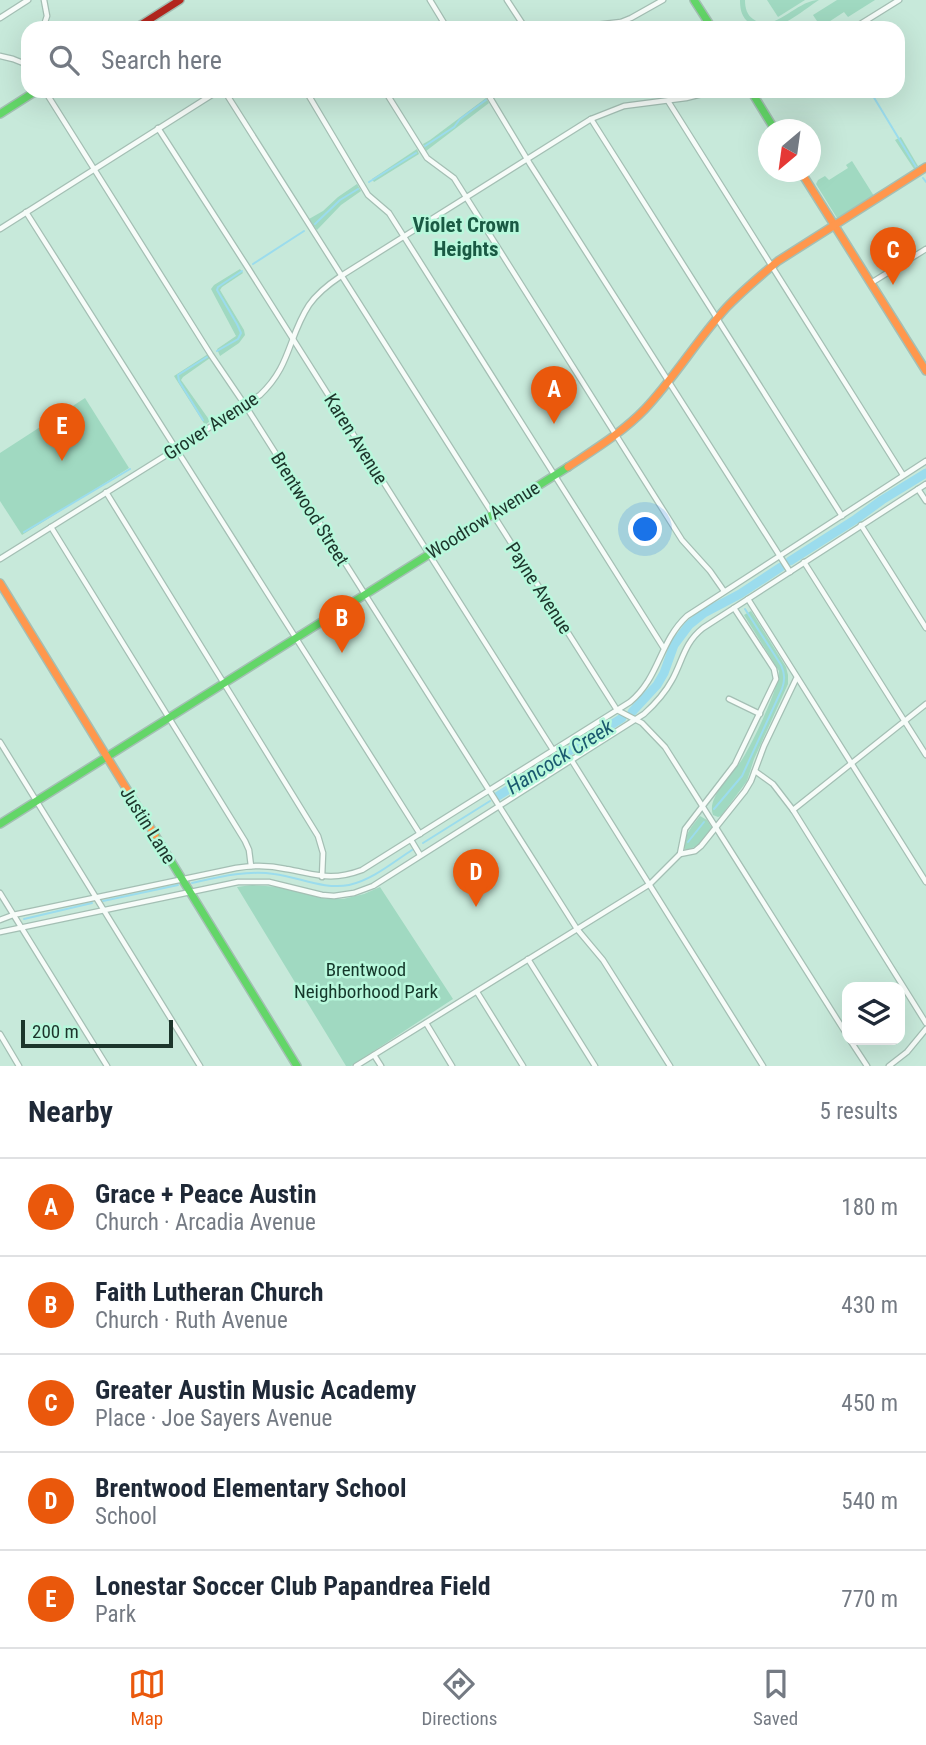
<!DOCTYPE html>
<html lang="en">
<head>
<meta charset="utf-8">
<style>
  :root { --surface:#fff; --page:#f2f2f3; --text:#1f2937; --muted:#747a83; --line:#e0e1e3; --accent:#ea580c }
  body { margin:0; font-family:"Roboto Condensed",sans-serif; background:var(--page); color:var(--text) }
  .controls { position:absolute; right:21px; bottom:21px; display:grid; overflow:hidden; border-radius:14px; box-shadow:0 7px 28px #0002 }
  .controls button { width:63px; height:63px; display:grid; place-items:center; padding:0; border:0; border-bottom:2px solid var(--line); background:var(--surface); color:var(--text); font:35px sans-serif }
  .compass { position:absolute; left:758px; top:119px; width:63px; height:63px; border-radius:50%; background:var(--surface); box-shadow:0 7px 28px #0002; rotate:209deg }
  .scale { position:absolute; left:21px; bottom:18px; width:152px; box-sizing:border-box; padding-left:7px; border:4px solid #1c352b; border-top:0; font-size:19px; line-height:24px; white-space:nowrap; color:#1c352b; -webkit-text-stroke:5px #b8f8dc; paint-order:stroke }
  .you { position:absolute; left:646px; top:530px; width:24px; height:24px; margin:-18px; border:5px solid #fff; border-radius:50%; background:#1a73e8; box-shadow:0 0 0 10px #1a73e833 }
  .badge { display:grid; place-items:center; width:46px; height:46px; border-radius:50%; background:var(--accent); color:#fff; font-size:23px; font-weight:700 }
  .pin { position:absolute; translate:-50% -58px; filter:drop-shadow(0 2px 4px #0008) }
  .pin::after { content:''; position:absolute; top:37px; width:24px; height:21px; background:inherit; clip-path:polygon(0 0,100% 0,50% 100%) }
  .list { margin:0; padding:0; list-style:none }
  h2 { display:flex; justify-content:space-between; align-items:center; height:91px; margin:0; padding:0 28px; font-size:30px }
  h2 small { font-size:23px; font-weight:400; color:var(--muted) }
  .list li { display:grid; grid-template-columns:46px 1fr auto; gap:21px; align-items:center; box-sizing:border-box; height:98px; padding:0 28px; border-top:2px solid var(--line) }
  .list b { display:block; font-size:26px; white-space:nowrap }
  .list p { margin:0; font-size:23px; white-space:nowrap; color:var(--muted) }
  .list em { font-size:23px; font-style:normal; color:var(--muted) }
  .icon { flex:none; width:38px; height:38px; fill:none; stroke:currentColor; stroke-width:2; stroke-linecap:round; stroke-linejoin:round }
  .map { position:relative; flex:none; width:926px; height:1066px; overflow:hidden }
  .search { position:absolute; background:var(--surface); box-shadow:0 7px 28px #0002; left:21px; right:21px; top:21px; height:77px; display:flex; align-items:center; gap:18px; box-sizing:border-box; padding:0 24px; border-radius:21px; color:var(--muted); font-size:26px }
  .sheet { height:581px; background:var(--surface) }
  nav { display:flex; justify-content:space-around; align-items:center; box-sizing:border-box; height:98px; border-top:2px solid var(--line); background:var(--surface); font-size:19px; color:var(--muted) }
  nav a { display:grid; justify-items:center; gap:4px }
  nav .on { color:var(--accent) }
  .map>svg:first-child { display:block }
  .green { fill:#a0d9c1 }
  .lines { fill:none; stroke-linecap:round; stroke-linejoin:round }
  .stream { stroke:#9bdced; stroke-width:2 }
  .river { stroke:#9bdced; stroke-width:9 }
  .street-casing { stroke:#a4bfb4; stroke-width:7 }
  .fast-casing { stroke:#a4bfb4; stroke-width:10 }
  .slow-casing { stroke:#a4bfb4; stroke-width:10 }
  .jam-casing { stroke:#a4bfb4; stroke-width:10 }
  .street { stroke:#f7fcf9; stroke-width:4.5 }
  .fast { stroke:#63d668; stroke-width:7 }
  .slow { stroke:#ff974d; stroke-width:7 }
  .jam { stroke:#b3261e; stroke-width:7 }
  .labels { text-anchor:middle; dominant-baseline:central; stroke-width:5; stroke-linejoin:round; paint-order:stroke }
  .street-label { font-size:19px; fill:#1c352b; stroke:#b8f8dc }
  .park-label { font-size:19px; fill:#14372a; stroke:#b8f8dc }
  .neighbourhood-label { font-size:21px; font-weight:bold; fill:#1a5a44; stroke:#b8f8dc }
  .water-label { font-size:21px; font-style:italic; fill:#1a596f; stroke:#b8f8dc }
</style>
</head>
<body>
<div class="map">
<svg width="926" height="1066" viewBox="0 0 926 1066">
  <rect width="100%" height="100%" fill="#c7e9da"/>
  <g class="green">
    <path d="M740,0H745C745,8 747,15 753,19C774,35 796,0 819,0C800,12 769,42 747,21C741,15 740,8 740,0Z"/>
    <polygon points="767,0 805,0 778,17"/>
    <polygon points="837,0 875,0 848,17 844,12 821,27 813,15"/>
    <polygon points="486,98 489,103 426,151 423,144 430,140"/>
    <polygon points="901,137 918,166 914,169 895,140"/>
    <polygon points="417,149 419,154 374,182 372,179"/>
    <polygon points="852,161 874,196 837,218 816,184 818,180 825,176 829,180 848,168 846,165"/>
    <polygon points="357,184 361,191 341,205 317,230 309,219 323,211 338,197"/>
    <polygon points="240,269 243,273 222,287 220,290 244,330 245,335 239,343 220,356 217,349 236,336 211,289 214,285"/>
    <polygon points="208,354 210,358 183,377 181,380 210,421 205,425 174,376"/>
    <polygon points="85,398 129,468 22,535 0,501 0,453"/>
    <path d="M751,611L786,667L788,675V684L754,759L747,781L721,816L718,817L713,815C706,797 734,773 743,758C752,744 780,686 779,671L744,615Z"/>
    <path d="M700,816L707,820L712,828C705,837 699,848 686,850L684,848C684,835 692,826 700,816Z"/>
    <polygon points="252,885 280,887 327,899 343,899 364,894 380,887 453,999 351,1066 346,1066 237,887"/>
  </g>
  <g class="lines">
    <g class="stream">
      <polyline points="870,91 916,167"/>
      <polyline points="494,94 500,91"/>
      <polyline points="425,146 454,127 460,119 486,100"/>
      <polyline points="923,178 926,182"/>
      <polyline points="369,182 416,153"/>
      <polyline points="315,224 340,200 358,189"/>
      <polyline points="253,264 304,231"/>
      <polyline points="217,351 238,339 241,333 237,324 217,290 218,287 242,271"/>
      <polyline points="203,420 179,381 178,375 207,357"/>
      <polyline points="24,532 130,469"/>
      <polyline points="740,594 741,597"/>
      <path d="M714,809L742,776L782,689C785,680 785,674 781,665L745,609"/>
      <polyline points="688,842 704,822"/>
      <polyline points="423,843 490,801"/>
      <path d="M192,883C219,877 247,870 274,874C299,877 324,890 349,885C372,880 392,863 412,850"/>
      <polyline points="103,901 178,885"/>
      <polyline points="24,919 92,903"/>
    </g>
    <g class="river">
      <polyline points="790,561 856,519 882,500 926,473"/>
      <polyline points="632,712 657,685 664,673 674,645 689,625 704,613 740,594 781,567"/>
      <polyline points="498,796 622,718"/>
    </g>
    <defs>
      <g id="street">
        <polyline points="430,0 447,28"/>
        <polyline points="507,0 522,23 528,28"/>
        <polyline points="0,18 28,0"/>
        <polyline points="43,28 47,16 44,0"/>
        <polyline points="570,28 621,22 631,18 663,0"/>
        <polyline points="854,28 899,0"/>
        <polyline points="0,56 13,59 28,65"/>
        <polyline points="45,91 211,355 245,405 577,929 603,960 670,1066"/>
        <polyline points="306,91 368,195 389,213 663,647"/>
        <polyline points="385,91 427,158 454,178 682,540 710,571 724,591"/>
        <polyline points="486,91 530,164 790,572"/>
        <polyline points="668,101 903,475"/>
        <polyline points="591,119 842,516"/>
        <polyline points="158,128 248,268 553,750"/>
        <polyline points="26,212 420,834"/>
        <polyline points="0,229 218,91 223,92 227,95 617,710 642,723 665,747 847,1035"/>
        <polyline points="871,283 926,249"/>
        <polyline points="918,489 926,501"/>
        <polyline points="106,492 318,836 323,853 322,877"/>
        <polyline points="861,525 926,628"/>
        <polyline points="51,527 245,841 249,850 251,866"/>
        <path d="M0,559L176,449L260,395C291,366 288,337 309,305C318,292 329,284 341,276L591,119L624,106L686,98L714,91"/>
        <polyline points="804,562 926,755"/>
        <polyline points="748,599 926,882"/>
        <polyline points="729,699 760,714"/>
        <polyline points="0,742 200,1066"/>
        <polyline points="572,761 763,1066"/>
        <polyline points="755,771 773,784 793,810 926,1023"/>
        <polyline points="793,810 926,704"/>
        <polyline points="411,840 420,855"/>
        <polyline points="680,854 695,851 701,846 745,791 751,781 764,746 796,679"/>
        <polyline points="0,893 107,1066"/>
        <path d="M0,920L13,915L236,868C253,865 269,865 286,869C316,874 330,882 362,870L630,702C660,677 659,642 687,616L926,461"/>
        <path d="M0,932L238,882H269L322,895L334,896L354,893L373,886L644,714C655,704 665,693 672,680C683,660 684,643 703,628L926,484"/>
        <polyline points="528,959 595,1066"/>
        <polyline points="477,992 523,1066"/>
        <polyline points="426,1023 452,1066"/>
        <polyline points="0,1034 19,1066"/>
        <polyline points="850,1040 867,1066"/>
        <polyline points="374,1055 381,1066"/>
        <polyline points="356,1066 650,884 680,854 685,829 735,764 776,679 774,669 734,608"/>
        <polyline points="889,1066 907,1052 926,1029"/>
      </g>
      <g id="fast">
        <polyline points="694,0 712,28"/>
        <polyline points="751,91 775,130"/>
        <polyline points="0,114 36,91"/>
        <polyline points="0,824 568,467"/>
        <polyline points="155,835 297,1066"/>
      </g>
      <g id="slow">
        <polyline points="801,172 926,371"/>
        <path d="M568,467C595,449 623,432 645,409C675,377 697,340 726,308C742,291 760,276 778,261L926,167"/>
        <polyline points="0,583 155,835"/>
      </g>
      <polyline id="jam" points="136,28 180,0"/>
    </defs>
    <use href="#street" class="street-casing"/>
    <use href="#fast" class="fast-casing"/>
    <use href="#slow" class="slow-casing"/>
    <use href="#jam" class="jam-casing"/>
    <use href="#street" class="street"/>
    <use href="#fast" class="fast"/>
    <use href="#slow" class="slow"/>
    <use href="#jam" class="jam"/>
  </g>
  <g class="labels">
    <g class="street-label">
      <text transform="translate(211 426) rotate(-33)">Grover Avenue</text>
      <text transform="translate(356 439) rotate(58)">Karen Avenue</text>
      <text transform="translate(310 509) rotate(58)">Brentwood Street</text>
      <text transform="translate(483 520) rotate(-32)">Woodrow Avenue</text>
      <text transform="translate(539 588) rotate(57)">Payne Avenue</text>
      <text transform="translate(148 825) rotate(58)">Justin Lane</text>
    </g>
    <g class="park-label">
      <text x="366" y="969">Brentwood<tspan x="366" dy="22">Neighborhood Park</tspan></text>
    </g>
    <g class="neighbourhood-label">
      <text x="466" y="225">Violet Crown<tspan x="466" dy="24">Heights</tspan></text>
    </g>
    <g class="water-label">
      <text transform="translate(560 757) rotate(-32)">Hancock Creek</text>
    </g>
  </g>
</svg>
<div class="controls">
<button><svg class="icon" aria-label="layers" viewBox="0 0 24 24"><path d="M12 4l9 5-9 5-9-5zM3 14l9 5 9-5"/></svg></button>
</div>
<svg class="compass" viewBox="-18 -18 36 36"><path d="M0-13l5 13h-10z" fill="#e53935"/><path d="M0 13l5-13h-10z" fill="#747a83"/></svg>
<div class="scale">200 m</div>
<div class="you"></div>
<div class="pin badge" style="left:554px;top:424px">A</div>
<div class="pin badge" style="left:342px;top:653px">B</div>
<div class="pin badge" style="left:893px;top:285px">C</div>
<div class="pin badge" style="left:476px;top:907px">D</div>
<div class="pin badge" style="left:62px;top:461px">E</div>
<div class="search"><svg class="icon" aria-label="search" viewBox="0 0 24 24"><circle cx="10" cy="10" r="6"/><path d="M15 15l6 6"/></svg>Search here</div>
</div>
<section class="sheet">
<h2>Nearby<small>5 results</small></h2>
<ul class="list">
<li><span class="badge">A</span><div><b>Grace + Peace Austin</b><p>Church · Arcadia Avenue</p></div><em>180 m</em></li>
<li><span class="badge">B</span><div><b>Faith Lutheran Church</b><p>Church · Ruth Avenue</p></div><em>430 m</em></li>
<li><span class="badge">C</span><div><b>Greater Austin Music Academy</b><p>Place · Joe Sayers Avenue</p></div><em>450 m</em></li>
<li><span class="badge">D</span><div><b>Brentwood Elementary School</b><p>School</p></div><em>540 m</em></li>
<li><span class="badge">E</span><div><b>Lonestar Soccer Club Papandrea Field</b><p>Park</p></div><em>770 m</em></li>
</ul>
</section>
<nav>
<a class="on"><svg class="icon" aria-label="map" viewBox="0 0 24 24"><path d="M3 6l6-2 6 2 6-2v14l-6 2-6-2-6 2zM9 4v14M15 6v14"/></svg>Map</a>
<a><svg class="icon" aria-label="directions" viewBox="0 0 24 24"><path d="M12 3l9 9-9 9-9-9zM9 14v-3h6M13 9l2 2-2 2"/></svg>Directions</a>
<a><svg class="icon" aria-label="saved" viewBox="0 0 24 24"><path d="M7 4h10v16l-5-4-5 4z"/></svg>Saved</a>
</nav>
</body>
</html>
